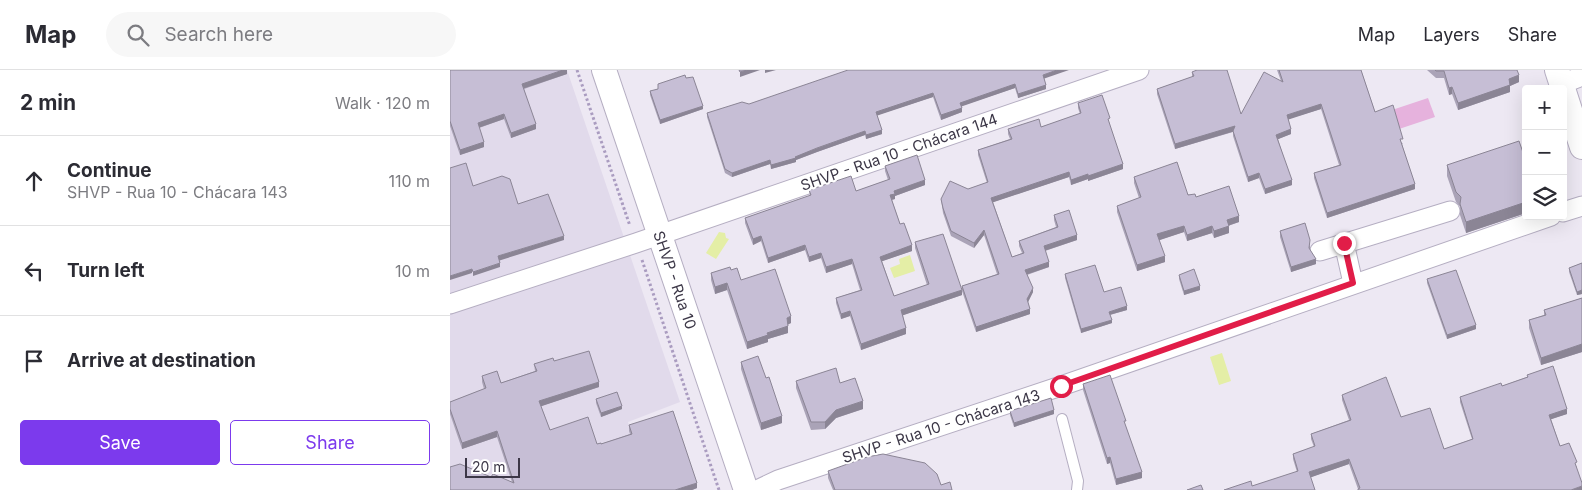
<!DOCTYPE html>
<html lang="en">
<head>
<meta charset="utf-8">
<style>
  :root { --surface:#fff; --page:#f7f7f7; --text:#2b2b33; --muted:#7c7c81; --line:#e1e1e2; --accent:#7c3aed }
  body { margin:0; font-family:Inter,sans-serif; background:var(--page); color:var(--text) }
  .controls { position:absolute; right:15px; top:15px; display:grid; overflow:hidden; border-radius:5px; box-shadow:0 5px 20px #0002 }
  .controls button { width:45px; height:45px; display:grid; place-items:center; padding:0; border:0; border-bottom:1px solid var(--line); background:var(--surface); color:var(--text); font:25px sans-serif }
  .scale { position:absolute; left:15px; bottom:12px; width:55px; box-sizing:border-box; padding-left:5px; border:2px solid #3c3747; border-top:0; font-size:14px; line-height:18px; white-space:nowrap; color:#3c3747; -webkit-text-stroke:4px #fff; paint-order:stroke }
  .stop { position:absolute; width:15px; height:15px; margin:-11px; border:4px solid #e11d48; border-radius:50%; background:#fff }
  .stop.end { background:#e11d48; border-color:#fff; box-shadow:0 1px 5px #0008 }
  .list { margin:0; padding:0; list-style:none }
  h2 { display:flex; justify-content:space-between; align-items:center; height:65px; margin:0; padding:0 20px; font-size:21px }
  h2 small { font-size:16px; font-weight:400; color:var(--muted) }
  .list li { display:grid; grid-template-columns:32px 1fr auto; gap:15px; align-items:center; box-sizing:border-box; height:90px; padding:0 20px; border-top:1px solid var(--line) }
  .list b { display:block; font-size:19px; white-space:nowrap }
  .list p { margin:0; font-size:16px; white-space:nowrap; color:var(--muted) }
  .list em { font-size:16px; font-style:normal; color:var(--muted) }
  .actions { display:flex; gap:10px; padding:15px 20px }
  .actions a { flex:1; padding:11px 0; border:1px solid var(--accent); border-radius:5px; text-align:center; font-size:18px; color:var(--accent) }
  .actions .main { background:var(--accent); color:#fff }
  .icon { flex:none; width:28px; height:28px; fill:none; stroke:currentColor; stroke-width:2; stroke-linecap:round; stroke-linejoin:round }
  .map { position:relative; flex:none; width:1132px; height:420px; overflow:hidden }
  header { display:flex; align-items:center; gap:30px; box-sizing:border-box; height:70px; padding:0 25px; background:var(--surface); border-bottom:1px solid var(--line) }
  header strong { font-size:24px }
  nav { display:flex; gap:28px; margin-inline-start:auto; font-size:18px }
  .search { width:350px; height:45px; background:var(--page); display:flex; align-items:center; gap:12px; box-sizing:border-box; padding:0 18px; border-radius:28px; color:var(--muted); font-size:19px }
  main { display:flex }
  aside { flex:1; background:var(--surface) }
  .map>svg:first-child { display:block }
  .residential { fill:#e1daeb }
  .pitch { fill:#e6b2dd }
  .water { fill:#e4eea6 }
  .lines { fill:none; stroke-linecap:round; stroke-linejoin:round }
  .service-casing { stroke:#b5aec2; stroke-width:12 }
  .minor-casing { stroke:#b5aec2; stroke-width:21 }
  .tertiary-casing { stroke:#b5aec2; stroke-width:26 }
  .path { stroke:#aa9cc0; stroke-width:3; stroke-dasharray:2.5 2.5; stroke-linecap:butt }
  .service { stroke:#fff; stroke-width:10 }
  .minor { stroke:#fff; stroke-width:19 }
  .tertiary { stroke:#fff; stroke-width:24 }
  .wall { fill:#aaa3b7 }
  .shaded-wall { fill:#8b8595 }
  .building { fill:#c6bed5; stroke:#8b8595 }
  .route { stroke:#e11d48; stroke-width:6 }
  .labels { text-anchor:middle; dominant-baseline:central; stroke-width:4; stroke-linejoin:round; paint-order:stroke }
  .street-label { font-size:15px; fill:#3c3747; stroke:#fff }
</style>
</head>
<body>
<header>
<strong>Map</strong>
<div class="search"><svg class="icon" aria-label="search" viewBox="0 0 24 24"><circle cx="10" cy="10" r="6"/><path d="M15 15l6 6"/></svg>Search here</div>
<nav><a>Map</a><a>Layers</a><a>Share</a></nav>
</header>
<main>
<aside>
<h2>2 min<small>Walk · 120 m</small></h2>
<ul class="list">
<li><svg class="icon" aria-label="ahead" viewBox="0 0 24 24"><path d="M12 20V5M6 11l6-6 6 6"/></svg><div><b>Continue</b><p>SHVP - Rua 10 - Chácara 143</p></div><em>110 m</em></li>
<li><svg class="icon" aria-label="left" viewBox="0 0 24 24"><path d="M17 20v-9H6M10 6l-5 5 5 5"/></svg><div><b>Turn left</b></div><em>10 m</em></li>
<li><svg class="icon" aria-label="arrive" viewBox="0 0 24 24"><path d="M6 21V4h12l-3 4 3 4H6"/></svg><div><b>Arrive at destination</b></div></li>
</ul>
<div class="actions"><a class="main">Save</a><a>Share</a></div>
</aside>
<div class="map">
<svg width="1132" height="420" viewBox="0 0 1132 420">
  <rect width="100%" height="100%" fill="#ede8f3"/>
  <polygon class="residential" points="0,0 117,0 230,332 178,352 202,420 0,420"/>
  <polygon class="pitch" points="978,28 985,47 949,59 942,40"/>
  <g class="water">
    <polygon points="269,162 275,163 276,168 279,169 266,189 256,183"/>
    <polygon points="460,185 465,201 444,208 440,198 450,194 449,189"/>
    <polygon points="772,283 781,311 769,315 760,287"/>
  </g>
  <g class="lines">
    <defs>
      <polyline id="service" points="612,349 628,411 627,420"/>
      <g id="minor">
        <polyline points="1112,14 1132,6"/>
        <polyline points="1113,142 1132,136"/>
        <polyline points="894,173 903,213"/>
        <polyline points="870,181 1000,141"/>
        <polyline points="0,234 186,173 689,0"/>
        <polyline points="307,420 328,410 611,316 1101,146"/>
      </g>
      <g id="tertiary">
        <polyline points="154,0 296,420"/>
        <polyline points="1107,0 1132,77"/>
      </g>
    </defs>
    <use href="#service" class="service-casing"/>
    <use href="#minor" class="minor-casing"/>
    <use href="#tertiary" class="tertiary-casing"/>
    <g class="path">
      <polyline points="127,0 180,156"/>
      <polyline points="192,190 269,420"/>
    </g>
    <use href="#service" class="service"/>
    <use href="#minor" class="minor"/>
    <use href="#tertiary" class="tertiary"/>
  </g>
  <g class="wall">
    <polygon points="0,0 117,0 117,4 74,19 86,59 61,68 54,49 29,58 34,77 10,85 0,56"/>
    <polygon points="827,0 911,0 925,42 953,74 952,74 965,119 877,148 864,108 864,103 889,95 871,39 838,49 841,64 828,69 842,115 815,124 809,108 798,112 783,66 783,62 725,79 707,24 707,19 742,7 742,2 791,44 831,11"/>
    <polygon points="977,0 1067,0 1069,12 1060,16 1060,22 1008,40 1002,24 999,25 994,8 986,8"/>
    <polygon points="594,8 596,19 568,28 565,18 511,36 512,42 491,50 483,27 427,45 432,64 416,69 415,65 367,82 346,90 346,92 321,99 320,94 282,107 275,103 257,47 257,43 299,34"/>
    <polygon points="200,21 253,39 210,54 200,25"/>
    <polygon points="628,33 660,53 659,53 673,99 638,111 638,109 621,115 619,107 543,132 562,187 572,183 569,176 569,171 606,157 604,150 604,145 627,170 595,181 599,197 577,205 583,222 578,232 580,244 526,262 512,221 512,216 547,204 534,165 524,178 501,166 493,143 491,129 537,113 528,85 528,80 560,69 558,64 558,59 591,57 630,44 628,38"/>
    <polygon points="1076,91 1076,143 1016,163 1010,145 1010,137 1006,132 997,106 997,95"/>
    <polygon points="435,96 475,115 445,126 445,129 442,130 450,154 462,181 432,191 444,226 477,215 465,178 465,172 512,225 453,245 456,264 411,280 400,246 391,249 386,233 386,228 410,220 402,194 376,203 371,188 359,192 355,180 318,193 311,171 303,175 295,153 295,148 360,126 359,120 406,121 438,110 435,101"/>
    <polygon points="684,107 746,127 789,152 778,156 779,163 764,168 762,163 737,171 734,162 709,170 715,192 687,201 667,142 667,136 689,128 684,113"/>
    <polygon points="830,161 860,176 860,179 866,194 841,202 830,167"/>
    <polygon points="1132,193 1132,224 1127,225 1119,202 1119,198"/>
    <polygon points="281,200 291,210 341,253 338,254 338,263 318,269 318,272 297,279 277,220 265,224 261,210 261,203"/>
    <polygon points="615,204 654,222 677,240 660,245 662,253 631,263 615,208"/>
    <polygon points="729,205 750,220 734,225 729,209"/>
    <polygon points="977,209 1026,259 997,269 977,213"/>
    <polygon points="1132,228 1132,282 1091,295 1079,258 1079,250 1094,245 1094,240"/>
    <polygon points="104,291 149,317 91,336 100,360 147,374 151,374 180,364 179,361 179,355 247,418 242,420 0,420 41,407 62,412 47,367 12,379 0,344 0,332 34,319 32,312 32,306 51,313 85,301 84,294"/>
    <polygon points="291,292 316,308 332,353 311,360 291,299"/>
    <polygon points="1077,305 1117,344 1101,349 1110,376 1127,397 908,419 899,394 861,407 802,416 847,402 843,389 843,384 864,377 861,369 861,364 899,350 892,330 892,325 951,347 994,379 1022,369 1010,332 1010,327 1052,316 1077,307"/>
    <polygon points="346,311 390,313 413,339 386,348 375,359 361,360 346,318"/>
    <polygon points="633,314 676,357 692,408 666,415 660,393 657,394 633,320"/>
    <polygon points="146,329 172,339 151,347 146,333"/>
    <polygon points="560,341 604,344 564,357 560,345"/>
    <polygon points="378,401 491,415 502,420 383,420 378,408"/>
  </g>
  <g class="shaded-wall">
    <polygon points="113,0 117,0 117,4 72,19 72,14"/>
    <polygon points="297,0 310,0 290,7 290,2"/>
    <polygon points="315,0 326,0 315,3"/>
    <polygon points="607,0 619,0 593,9 593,5"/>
    <polygon points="1069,5 1069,12 1060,16 1060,22 1008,40 1008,33 1059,9"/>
    <polygon points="565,14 565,18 510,37 510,33"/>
    <polygon points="596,15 596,19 568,28 568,24"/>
    <polygon points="1002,17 1002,24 999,25 999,18"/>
    <polygon points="483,23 483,27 426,46 426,42"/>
    <polygon points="871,34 871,39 837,50 837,45"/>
    <polygon points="253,36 253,39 210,54 210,50"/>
    <polygon points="512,38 512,42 491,50 491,45"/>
    <polygon points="54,44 54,49 28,58 28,53"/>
    <polygon points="86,54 86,59 61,68 61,63"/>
    <polygon points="785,56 785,61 725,79 725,74"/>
    <polygon points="841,59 841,64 826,70 826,65"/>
    <polygon points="432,60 432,64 416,69 416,65"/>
    <polygon points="415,61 415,65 367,82 346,90 346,92 321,99 321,95"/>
    <polygon points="34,72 34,77 10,85 10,80"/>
    <polygon points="320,90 320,94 282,107 282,103"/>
    <polygon points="673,94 673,99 638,111 638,106"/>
    <polygon points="619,102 619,107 541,133 541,128"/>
    <polygon points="809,103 809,108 798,112 798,107"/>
    <polygon points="638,104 638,109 621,115 621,110"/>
    <polygon points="475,110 475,115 445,126 445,129 440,130 440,125 444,121"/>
    <polygon points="842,110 842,115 815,124 815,119"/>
    <polygon points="965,114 965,119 877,148 877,143"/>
    <polygon points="1076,132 1076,143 1016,163 1016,152"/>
    <polygon points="789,146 789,152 777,156 777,150"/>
    <polygon points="734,156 734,162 707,171 707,164"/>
    <polygon points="762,156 762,163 737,171 737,165"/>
    <polygon points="779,156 779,163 764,168 764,161"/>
    <polygon points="534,160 534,165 524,178 524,173"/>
    <polygon points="627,165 627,170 594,181 594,176"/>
    <polygon points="114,166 114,170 48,191 48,186"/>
    <polygon points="311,166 311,171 303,175 303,169"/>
    <polygon points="355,175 355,180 318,193 318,188"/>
    <polygon points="462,175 462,181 430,192 430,187"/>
    <polygon points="371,183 371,188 359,192 359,187"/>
    <polygon points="715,186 715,192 687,201 687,195"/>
    <polygon points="402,189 402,194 376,203 376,197"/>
    <polygon points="866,189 866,194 841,202 841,197"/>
    <polygon points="599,192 599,197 575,205 575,200"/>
    <polygon points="50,193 50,197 23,206 23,202"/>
    <polygon points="22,199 22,203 0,210 0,206"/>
    <polygon points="277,213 277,220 265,224 265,217"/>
    <polygon points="750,216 750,220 734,225 734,221"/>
    <polygon points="583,218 583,222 577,234 577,229"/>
    <polygon points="512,220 512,225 451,246 451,240"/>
    <polygon points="1132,220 1132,224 1127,225 1127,222"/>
    <polygon points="677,236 677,240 659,245 659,242"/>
    <polygon points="580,239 580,244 526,262 526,257"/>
    <polygon points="400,241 400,246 391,249 391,244"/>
    <polygon points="341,246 341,253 337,255 337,248"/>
    <polygon points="662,250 662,253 631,263 631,259"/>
    <polygon points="1026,255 1026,259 997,269 997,265"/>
    <polygon points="338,256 338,263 318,269 318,272 297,279 297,272 317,263"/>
    <polygon points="456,258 456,264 411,280 411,274"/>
    <polygon points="1132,274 1132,282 1091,295 1091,288"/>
    <polygon points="149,312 149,317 89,337 89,331"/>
    <polygon points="413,331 413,339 386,348 375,359 375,352 386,340"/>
    <polygon points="172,336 172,339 151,347 151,343"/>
    <polygon points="1117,339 1117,344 1099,350 1099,345"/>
    <polygon points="604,340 604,344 564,357 564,353"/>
    <polygon points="332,346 332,353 311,360 311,353"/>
    <polygon points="47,361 47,367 12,379 12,373"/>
    <polygon points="660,387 660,393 657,394 657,388"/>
    <polygon points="899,389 899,394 859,408 859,402"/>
    <polygon points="692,402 692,408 666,415 666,409"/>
    <polygon points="247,413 247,418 242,420 225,420"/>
    <polygon points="1132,416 1132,420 1121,420"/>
  </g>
  <g class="building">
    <polygon points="0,0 113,0 72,14 86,54 61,63 54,44 28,53 34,72 10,80 0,51"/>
    <polygon points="289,0 297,0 290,2"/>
    <polygon points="398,0 607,0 593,5 596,15 568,24 565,14 562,15 510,33 512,38 491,45 483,23 426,42 432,60 416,65 415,61 367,78 345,87 346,88 321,95 320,90 282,103 275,99 257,43 292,32 299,34"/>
    <polygon points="747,0 777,0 791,44 814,2 833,12 829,0 911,0 925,42 943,35 953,69 950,69 965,114 877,143 864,103 891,95 871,34 837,45 841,59 826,65 842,110 815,119 809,103 798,107 783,61 785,56 725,74 707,19 744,6 742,2"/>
    <polygon points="985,0 1067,0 1069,5 1059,9 1060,15 1008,33 1002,17 999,18 994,1 986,1"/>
    <polygon points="235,5 236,8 243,7 253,36 210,50 200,21 208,19 208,14"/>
    <polygon points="652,25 660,48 658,49 673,94 638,106 638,104 621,110 619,102 541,128 562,187 574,183 569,171 608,157 604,145 619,140 627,165 594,176 599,192 575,200 583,218 577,229 580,239 526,257 512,216 549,204 534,160 524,173 501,161 493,138 491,129 500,111 518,119 538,112 528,80 562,69 558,59 589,49 591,57 631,43 628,33"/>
    <polygon points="1069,71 1076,91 1076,132 1016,152 1010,134 1011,127 1006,122 997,95"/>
    <polygon points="467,85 475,110 444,121 445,124 440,125 450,154 454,153 462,175 430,187 444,226 479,214 465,172 493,164 512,220 451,240 456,258 411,274 400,241 391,244 386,228 412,220 402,189 376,197 371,183 359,187 355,175 318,188 311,166 303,169 295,148 361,125 359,120 401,106 406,121 440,109 435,96"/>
    <polygon points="727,92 738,125 745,124 746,127 779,116 789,146 777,150 779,156 764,161 762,156 737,165 734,156 707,164 715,186 687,195 667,136 691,127 684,107"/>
    <polygon points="16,93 23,116 52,106 60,109 68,134 98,124 114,166 48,186 50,193 23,202 22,199 0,206 0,98"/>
    <polygon points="855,153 860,170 859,178 866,189 841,197 830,161"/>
    <polygon points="1132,193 1132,220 1127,222 1119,198"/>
    <polygon points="645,195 654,222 671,217 677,236 659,242 662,250 631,259 615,204"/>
    <polygon points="280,197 281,200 287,198 291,210 325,199 341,246 337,248 338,256 317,263 318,265 297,272 277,213 265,217 261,203"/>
    <polygon points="744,199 750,216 734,221 729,205"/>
    <polygon points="1006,200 1026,255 997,265 977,209"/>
    <polygon points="1132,228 1132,274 1091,288 1079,250 1096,245 1094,240"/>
    <polygon points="139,281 149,312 89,331 100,360 138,347 147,374 151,373 151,374 182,364 179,355 223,341 247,413 225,420 0,420 0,397 10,394 41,407 43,404 64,413 47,361 12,373 0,339 0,332 36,318 32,306 47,301 51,313 87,301 84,294 103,288 104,291"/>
    <polygon points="308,286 316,308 319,307 332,346 311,353 291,292"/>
    <polygon points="1103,296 1117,339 1099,345 1110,376 1119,373 1127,392 1125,393 1132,413 1132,416 1121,420 908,420 908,419 910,418 899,389 859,402 865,420 774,420 801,411 802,416 848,401 843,384 865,376 861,364 901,350 892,325 936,307 951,347 980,338 994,379 1023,369 1010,327 1051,313 1052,316 1078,307 1077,305"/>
    <polygon points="386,298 390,313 405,308 413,331 386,340 375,352 361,352 346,311"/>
    <polygon points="660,305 676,351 674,351 692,402 666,409 660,387 657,388 633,314"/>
    <polygon points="167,322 172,336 151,343 146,329"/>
    <polygon points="601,328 604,340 564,353 560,341"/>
    <polygon points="433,384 475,393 487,404 491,415 500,412 502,420 385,420 378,401 417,387"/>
    <polygon points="751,415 753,420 737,420"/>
  </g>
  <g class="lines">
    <polyline class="route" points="611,316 903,213 894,173"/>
  </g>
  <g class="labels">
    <g class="street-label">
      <text transform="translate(449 82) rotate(-19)">SHVP - Rua 10 - Chácara 144</text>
      <text transform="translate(225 210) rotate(71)">SHVP - Rua 10</text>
      <text transform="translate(491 356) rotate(-18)">SHVP - Rua 10 - Chácara 143</text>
    </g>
  </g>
</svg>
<div class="controls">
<button>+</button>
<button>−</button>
<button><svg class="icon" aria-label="layers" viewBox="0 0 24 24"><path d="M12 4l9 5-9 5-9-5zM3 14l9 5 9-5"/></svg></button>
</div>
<div class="scale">20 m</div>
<div class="stop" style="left:611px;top:316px"></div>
<div class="stop end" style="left:894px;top:173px"></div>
</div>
</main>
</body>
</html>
